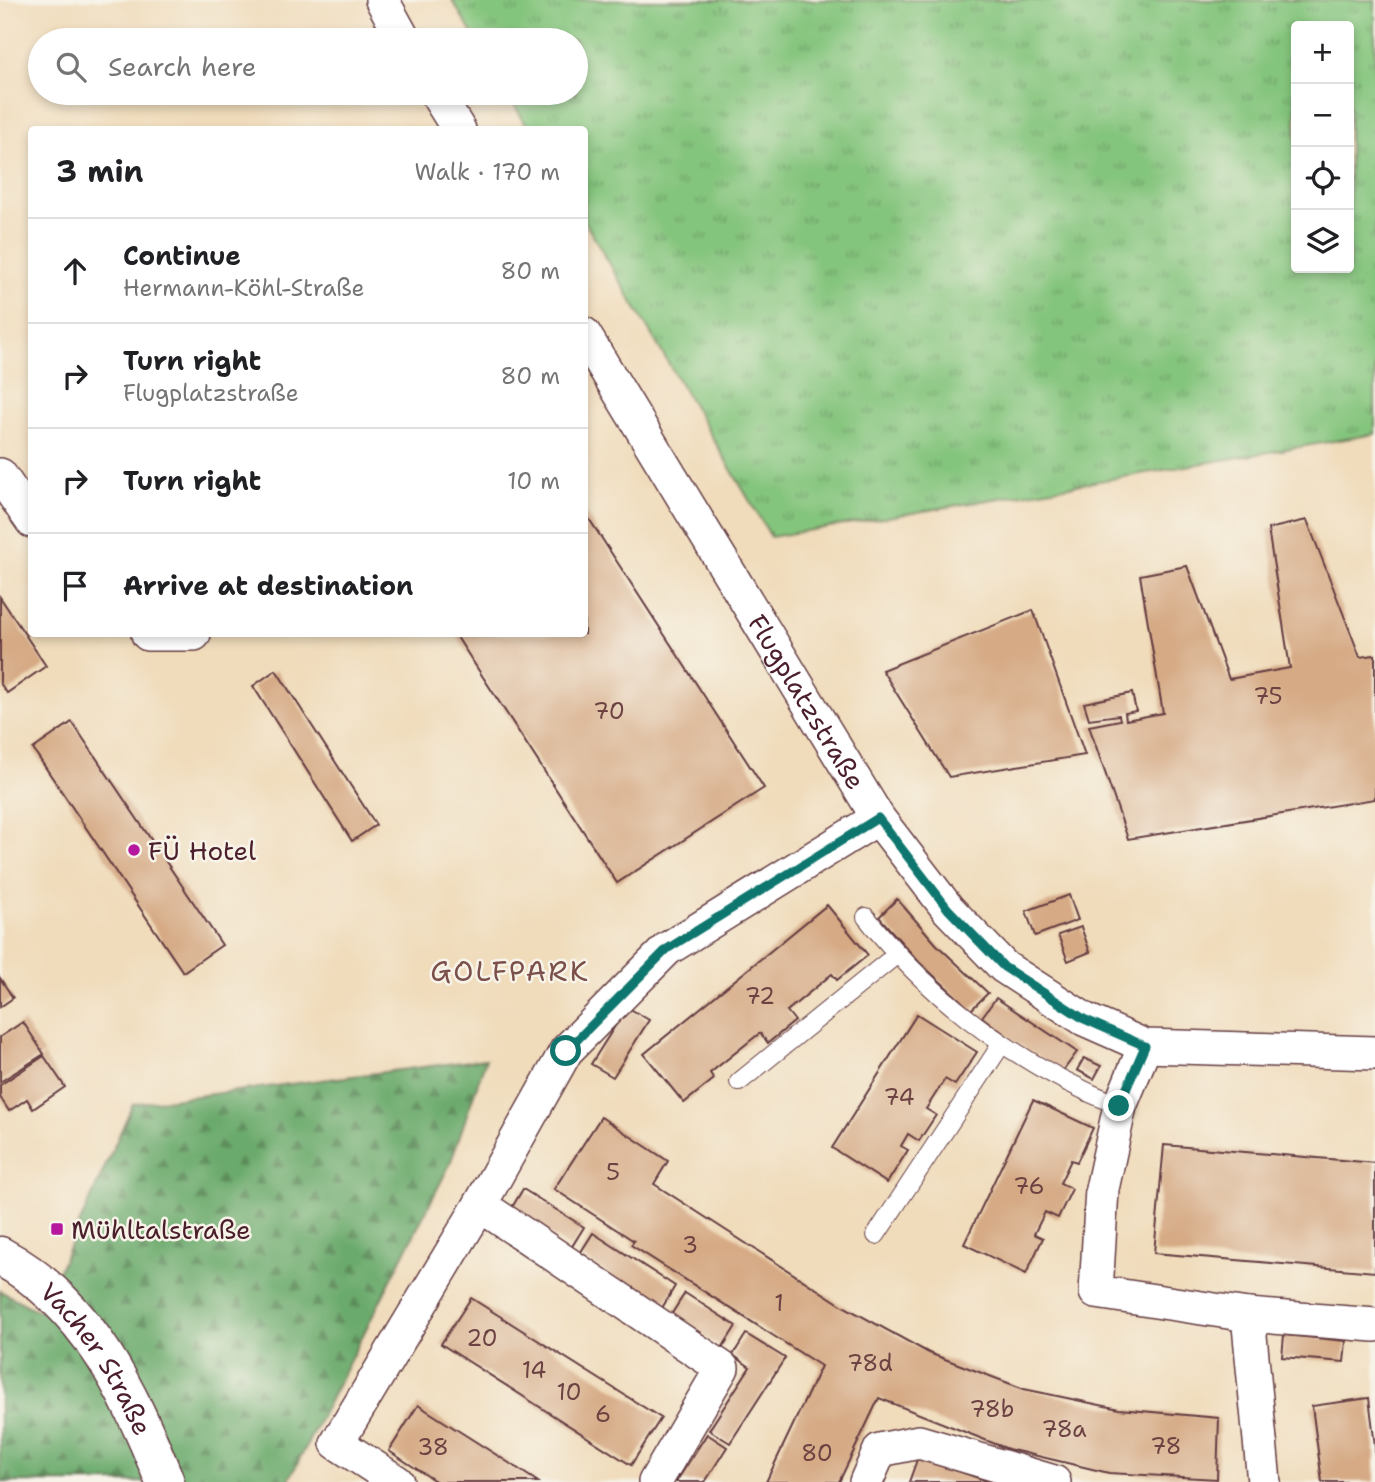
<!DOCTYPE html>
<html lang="en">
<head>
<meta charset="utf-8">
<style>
  :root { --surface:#fff; --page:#f2f2f2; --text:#202124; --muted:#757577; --line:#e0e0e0 }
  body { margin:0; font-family:"Shantell Sans",sans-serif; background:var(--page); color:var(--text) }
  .controls { position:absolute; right:21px; top:21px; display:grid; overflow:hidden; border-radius:7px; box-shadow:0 4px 10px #0003 }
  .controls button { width:63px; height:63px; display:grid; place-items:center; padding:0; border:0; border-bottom:2px solid var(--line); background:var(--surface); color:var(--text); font:35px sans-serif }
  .stop { position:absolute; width:21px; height:21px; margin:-16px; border:5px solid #0f766e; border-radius:50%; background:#fff }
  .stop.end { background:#0f766e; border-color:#fff; box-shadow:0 2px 7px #0008 }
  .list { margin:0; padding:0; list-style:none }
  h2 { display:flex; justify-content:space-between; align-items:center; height:91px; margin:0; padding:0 28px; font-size:30px }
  h2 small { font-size:23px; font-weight:400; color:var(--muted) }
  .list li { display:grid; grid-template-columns:46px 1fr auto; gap:21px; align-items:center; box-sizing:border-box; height:105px; padding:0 28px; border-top:2px solid var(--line) }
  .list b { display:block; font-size:26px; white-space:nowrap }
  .list p { margin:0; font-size:23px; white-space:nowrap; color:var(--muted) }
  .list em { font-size:23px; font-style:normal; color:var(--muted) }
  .icon { flex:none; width:38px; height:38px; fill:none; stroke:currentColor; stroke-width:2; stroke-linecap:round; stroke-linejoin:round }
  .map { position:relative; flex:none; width:1375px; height:1482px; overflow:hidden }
  .search { position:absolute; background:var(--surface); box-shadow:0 4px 10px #0003; left:28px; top:28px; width:560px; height:77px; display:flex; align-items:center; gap:18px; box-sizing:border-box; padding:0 24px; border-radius:38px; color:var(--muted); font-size:26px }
  .panel { position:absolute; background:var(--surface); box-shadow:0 4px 10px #0003; left:28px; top:126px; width:560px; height:511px; border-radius:7px }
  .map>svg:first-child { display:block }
  .grass { fill:url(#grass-tufts); stroke:#677254; stroke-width:2; fill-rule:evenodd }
  .forest { fill:url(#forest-firs); stroke:#5a644c; stroke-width:2 }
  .building { fill:#d6aa85 }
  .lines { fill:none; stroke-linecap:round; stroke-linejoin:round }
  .service-casing { stroke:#633b41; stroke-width:20 }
  .minor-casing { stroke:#633b41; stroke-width:36 }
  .tertiary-casing { stroke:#633b41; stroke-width:41 }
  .service { stroke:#fff; stroke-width:18 }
  .minor { stroke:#fff; stroke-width:33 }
  .tertiary { stroke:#fff; stroke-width:38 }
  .route { stroke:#0f766e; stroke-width:9 }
  .poi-dot { fill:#b5179e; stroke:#f7f3e8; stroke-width:2.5 }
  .labels { text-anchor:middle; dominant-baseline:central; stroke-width:5; stroke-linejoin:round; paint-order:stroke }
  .number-label { font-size:23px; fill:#6d4242 }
  .street-label { font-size:26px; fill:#4a1f2b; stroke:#f7f3e8 }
  .poi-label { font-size:26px; fill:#4a1f2b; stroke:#f7f3e8; text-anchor:start }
  .neighbourhood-label { font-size:28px; letter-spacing:2px; fill:#7b504a; stroke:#f7f3e8 }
</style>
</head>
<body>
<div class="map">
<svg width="1375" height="1482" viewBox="0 0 1375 1482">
  <defs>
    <pattern id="grass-tufts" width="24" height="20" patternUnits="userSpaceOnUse" patternTransform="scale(1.75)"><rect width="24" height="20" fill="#84c57d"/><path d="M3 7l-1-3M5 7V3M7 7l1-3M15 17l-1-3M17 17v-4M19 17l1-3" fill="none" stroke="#6e9f67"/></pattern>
    <pattern id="forest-firs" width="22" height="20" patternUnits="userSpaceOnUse" patternTransform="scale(1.75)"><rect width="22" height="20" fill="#6baa6c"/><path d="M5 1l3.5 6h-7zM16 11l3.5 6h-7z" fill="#5a8a59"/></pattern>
  </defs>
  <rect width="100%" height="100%" fill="#f7f3e8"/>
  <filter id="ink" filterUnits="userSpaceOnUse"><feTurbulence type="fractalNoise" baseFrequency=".0143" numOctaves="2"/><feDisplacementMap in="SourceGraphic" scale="14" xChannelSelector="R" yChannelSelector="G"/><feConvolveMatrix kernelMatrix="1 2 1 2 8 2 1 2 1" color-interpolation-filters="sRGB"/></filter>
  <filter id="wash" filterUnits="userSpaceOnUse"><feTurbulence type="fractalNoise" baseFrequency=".00686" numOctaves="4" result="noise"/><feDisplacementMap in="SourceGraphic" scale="28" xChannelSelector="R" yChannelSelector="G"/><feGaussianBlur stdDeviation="1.57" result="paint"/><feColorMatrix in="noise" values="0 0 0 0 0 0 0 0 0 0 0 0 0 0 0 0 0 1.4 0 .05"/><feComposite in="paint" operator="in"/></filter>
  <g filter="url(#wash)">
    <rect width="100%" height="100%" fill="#f0dcbb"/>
    <path class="grass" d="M452,0H1375V434L771,537L585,222L584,130L529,129L507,93H576V40H476ZM1296,26H1349V268H1296Z"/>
    <polygon class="forest" points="486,1059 450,1164 288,1482 0,1482 0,1291 40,1312 133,1104"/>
    <g id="blocks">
      <g class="building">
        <polygon points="584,511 764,788 617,883 455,634 584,634"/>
        <polygon points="1307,520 1360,657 1375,655 1375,799 1128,839 1089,726 1120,720 1119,715 1089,719 1084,703 1132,693 1136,711 1125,713 1126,720 1163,713 1140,575 1187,566 1229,679 1290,668 1268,529"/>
        <polygon points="0,597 46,666 7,693 0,683"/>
        <polygon points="1033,610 1085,755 949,777 882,670"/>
        <polygon points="276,670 376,825 352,841 253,686"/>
        <polygon points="72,722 222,945 183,972 33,749"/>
        <polygon points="1069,895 1078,920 1035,936 1026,911"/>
        <polygon points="897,899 937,945 988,993 971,1010 919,962 879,917"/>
        <polygon points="827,905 868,955 837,980 832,974 787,1011 795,1021 768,1043 760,1033 710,1073 714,1079 684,1103 644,1054"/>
        <polygon points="1081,927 1090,952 1068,961 1058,935"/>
        <polygon points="0,978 13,998 0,1007"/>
        <polygon points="996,998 1077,1052 1063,1071 1015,1042 982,1017"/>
        <polygon points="627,1007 649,1020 613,1077 591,1064"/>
        <polygon points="917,1014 977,1052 955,1085 945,1079 926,1109 936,1115 919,1141 908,1134 901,1146 908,1150 887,1183 832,1148"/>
        <polygon points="23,1022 44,1054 0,1082 0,1037"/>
        <polygon points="44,1056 65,1087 33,1109 27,1099 9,1111 0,1097 0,1085"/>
        <polygon points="1084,1058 1101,1066 1094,1079 1077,1070"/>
        <polygon points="1033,1100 1093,1128 1077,1162 1071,1160 1060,1183 1072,1189 1058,1218 1045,1212 1034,1234 1043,1238 1026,1274 964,1244"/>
        <polygon points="601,1117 668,1161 654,1184 843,1306 929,1353 1024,1389 1119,1409 1219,1418 1217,1479 1109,1473 1008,1449 879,1398 839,1482 766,1482 821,1366 631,1245 634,1241 554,1189"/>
        <polygon points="1164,1145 1375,1163 1375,1272 1154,1253"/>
        <polygon points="523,1189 584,1227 571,1248 511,1209"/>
        <polygon points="593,1233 675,1286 662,1308 579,1255"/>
        <polygon points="685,1293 736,1326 722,1348 671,1315"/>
        <polygon points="471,1298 661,1418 631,1465 441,1344"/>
        <polygon points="746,1334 785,1358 730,1443 709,1430 750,1367 733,1355"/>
        <polygon points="1284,1335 1346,1341 1344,1362 1282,1357"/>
        <polygon points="1369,1398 1375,1446 1375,1482 1322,1482 1312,1406"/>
        <polygon points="418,1405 517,1468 538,1482 437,1482 389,1451"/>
        <polygon points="707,1434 727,1447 705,1482 676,1482"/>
        <polygon points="918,1457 990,1482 909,1482"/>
      </g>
    </g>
  </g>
  <g filter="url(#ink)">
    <use href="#blocks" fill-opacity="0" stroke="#633b41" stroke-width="2"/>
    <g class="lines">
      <defs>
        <g id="service">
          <path d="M866,917C934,1003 1019,1065 1120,1106"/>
          <polyline points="739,1082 896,955"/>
          <polyline points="876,1235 1001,1045"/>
        </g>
        <g id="minor">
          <polyline points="382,0 404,40"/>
          <polyline points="436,93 459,130"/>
          <path id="s1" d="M584,334L878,818L948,909L1004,967L1084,1019L1145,1046L1375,1053"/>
          <polyline points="0,475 32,521"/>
          <polyline points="148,634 194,634"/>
          <polyline points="1145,1046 1120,1106 1102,1189 1096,1292 1248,1315 1264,1482"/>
          <polyline points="1248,1315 1375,1325"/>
          <polyline points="397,1482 337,1443 480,1205"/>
          <polyline points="655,1482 722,1368 480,1205 566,1051 667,949 878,818"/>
          <polyline points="866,1482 880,1450 919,1442 1054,1482"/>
        </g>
        <g id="tertiary">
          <path id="s2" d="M0,1256C88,1303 130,1393 165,1482"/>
        </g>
      </defs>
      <use href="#service" class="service-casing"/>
      <use href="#minor" class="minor-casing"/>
      <use href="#tertiary" class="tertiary-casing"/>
      <use href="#service" class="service"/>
      <use href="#minor" class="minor"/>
      <use href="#tertiary" class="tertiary"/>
    </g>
  </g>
  <g class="lines" filter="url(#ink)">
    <polyline class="route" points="566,1051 667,949 878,818 948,909 1004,967 1084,1019 1145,1046 1119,1106"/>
  </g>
  <g class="poi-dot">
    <circle cx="134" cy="850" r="7"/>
    <rect x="50" y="1222" width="14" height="14" rx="3.5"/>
  </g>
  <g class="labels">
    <g class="number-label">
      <text x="1268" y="696">75</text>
      <text x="609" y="711">70</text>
      <text x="760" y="996">72</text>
      <text x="899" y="1097">74</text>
      <text x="613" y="1172">5</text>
      <text x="1029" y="1186">76</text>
      <text x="690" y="1245">3</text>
      <text x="779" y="1303">1</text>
      <text x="482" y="1338">20</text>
      <text x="870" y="1363">78d</text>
      <text x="534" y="1370">14</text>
      <text x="569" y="1392">10</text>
      <text x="992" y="1409">78b</text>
      <text x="603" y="1414">6</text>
      <text x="1064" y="1429">78a</text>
      <text x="1166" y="1446">78</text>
      <text x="433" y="1447">38</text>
      <text x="817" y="1453">80</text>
    </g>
    <g class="street-label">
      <text stroke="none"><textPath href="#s1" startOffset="430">Flugplatzstraße</textPath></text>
      <text stroke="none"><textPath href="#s2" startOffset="144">Vacher Straße</textPath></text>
    </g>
    <g class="poi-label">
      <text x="148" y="850">FÜ Hotel</text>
      <text x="71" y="1229">Mühltalstraße</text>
    </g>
    <g class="neighbourhood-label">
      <text x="510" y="971">GOLFPARK</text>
    </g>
  </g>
</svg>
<div class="controls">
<button>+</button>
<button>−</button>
<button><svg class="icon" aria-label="locate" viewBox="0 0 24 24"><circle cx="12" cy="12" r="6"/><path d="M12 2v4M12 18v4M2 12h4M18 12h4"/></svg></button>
<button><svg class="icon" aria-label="layers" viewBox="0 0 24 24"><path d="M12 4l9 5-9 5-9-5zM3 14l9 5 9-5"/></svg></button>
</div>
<div class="stop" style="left:566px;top:1051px"></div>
<div class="stop end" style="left:1119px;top:1106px"></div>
<div class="search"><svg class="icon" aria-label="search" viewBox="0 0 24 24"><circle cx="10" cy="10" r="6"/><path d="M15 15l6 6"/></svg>Search here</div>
<section class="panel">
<h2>3 min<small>Walk · 170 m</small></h2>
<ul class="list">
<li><svg class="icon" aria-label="ahead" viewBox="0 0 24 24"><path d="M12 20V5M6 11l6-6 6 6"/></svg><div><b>Continue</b><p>Hermann-Köhl-Straße</p></div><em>80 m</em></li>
<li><svg class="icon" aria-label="right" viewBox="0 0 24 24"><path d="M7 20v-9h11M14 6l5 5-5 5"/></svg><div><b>Turn right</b><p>Flugplatzstraße</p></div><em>80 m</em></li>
<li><svg class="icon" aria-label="right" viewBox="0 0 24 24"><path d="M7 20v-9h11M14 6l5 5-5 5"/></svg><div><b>Turn right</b></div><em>10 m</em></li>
<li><svg class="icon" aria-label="arrive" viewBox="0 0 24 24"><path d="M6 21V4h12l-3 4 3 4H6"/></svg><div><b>Arrive at destination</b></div></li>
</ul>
</section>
</div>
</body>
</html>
